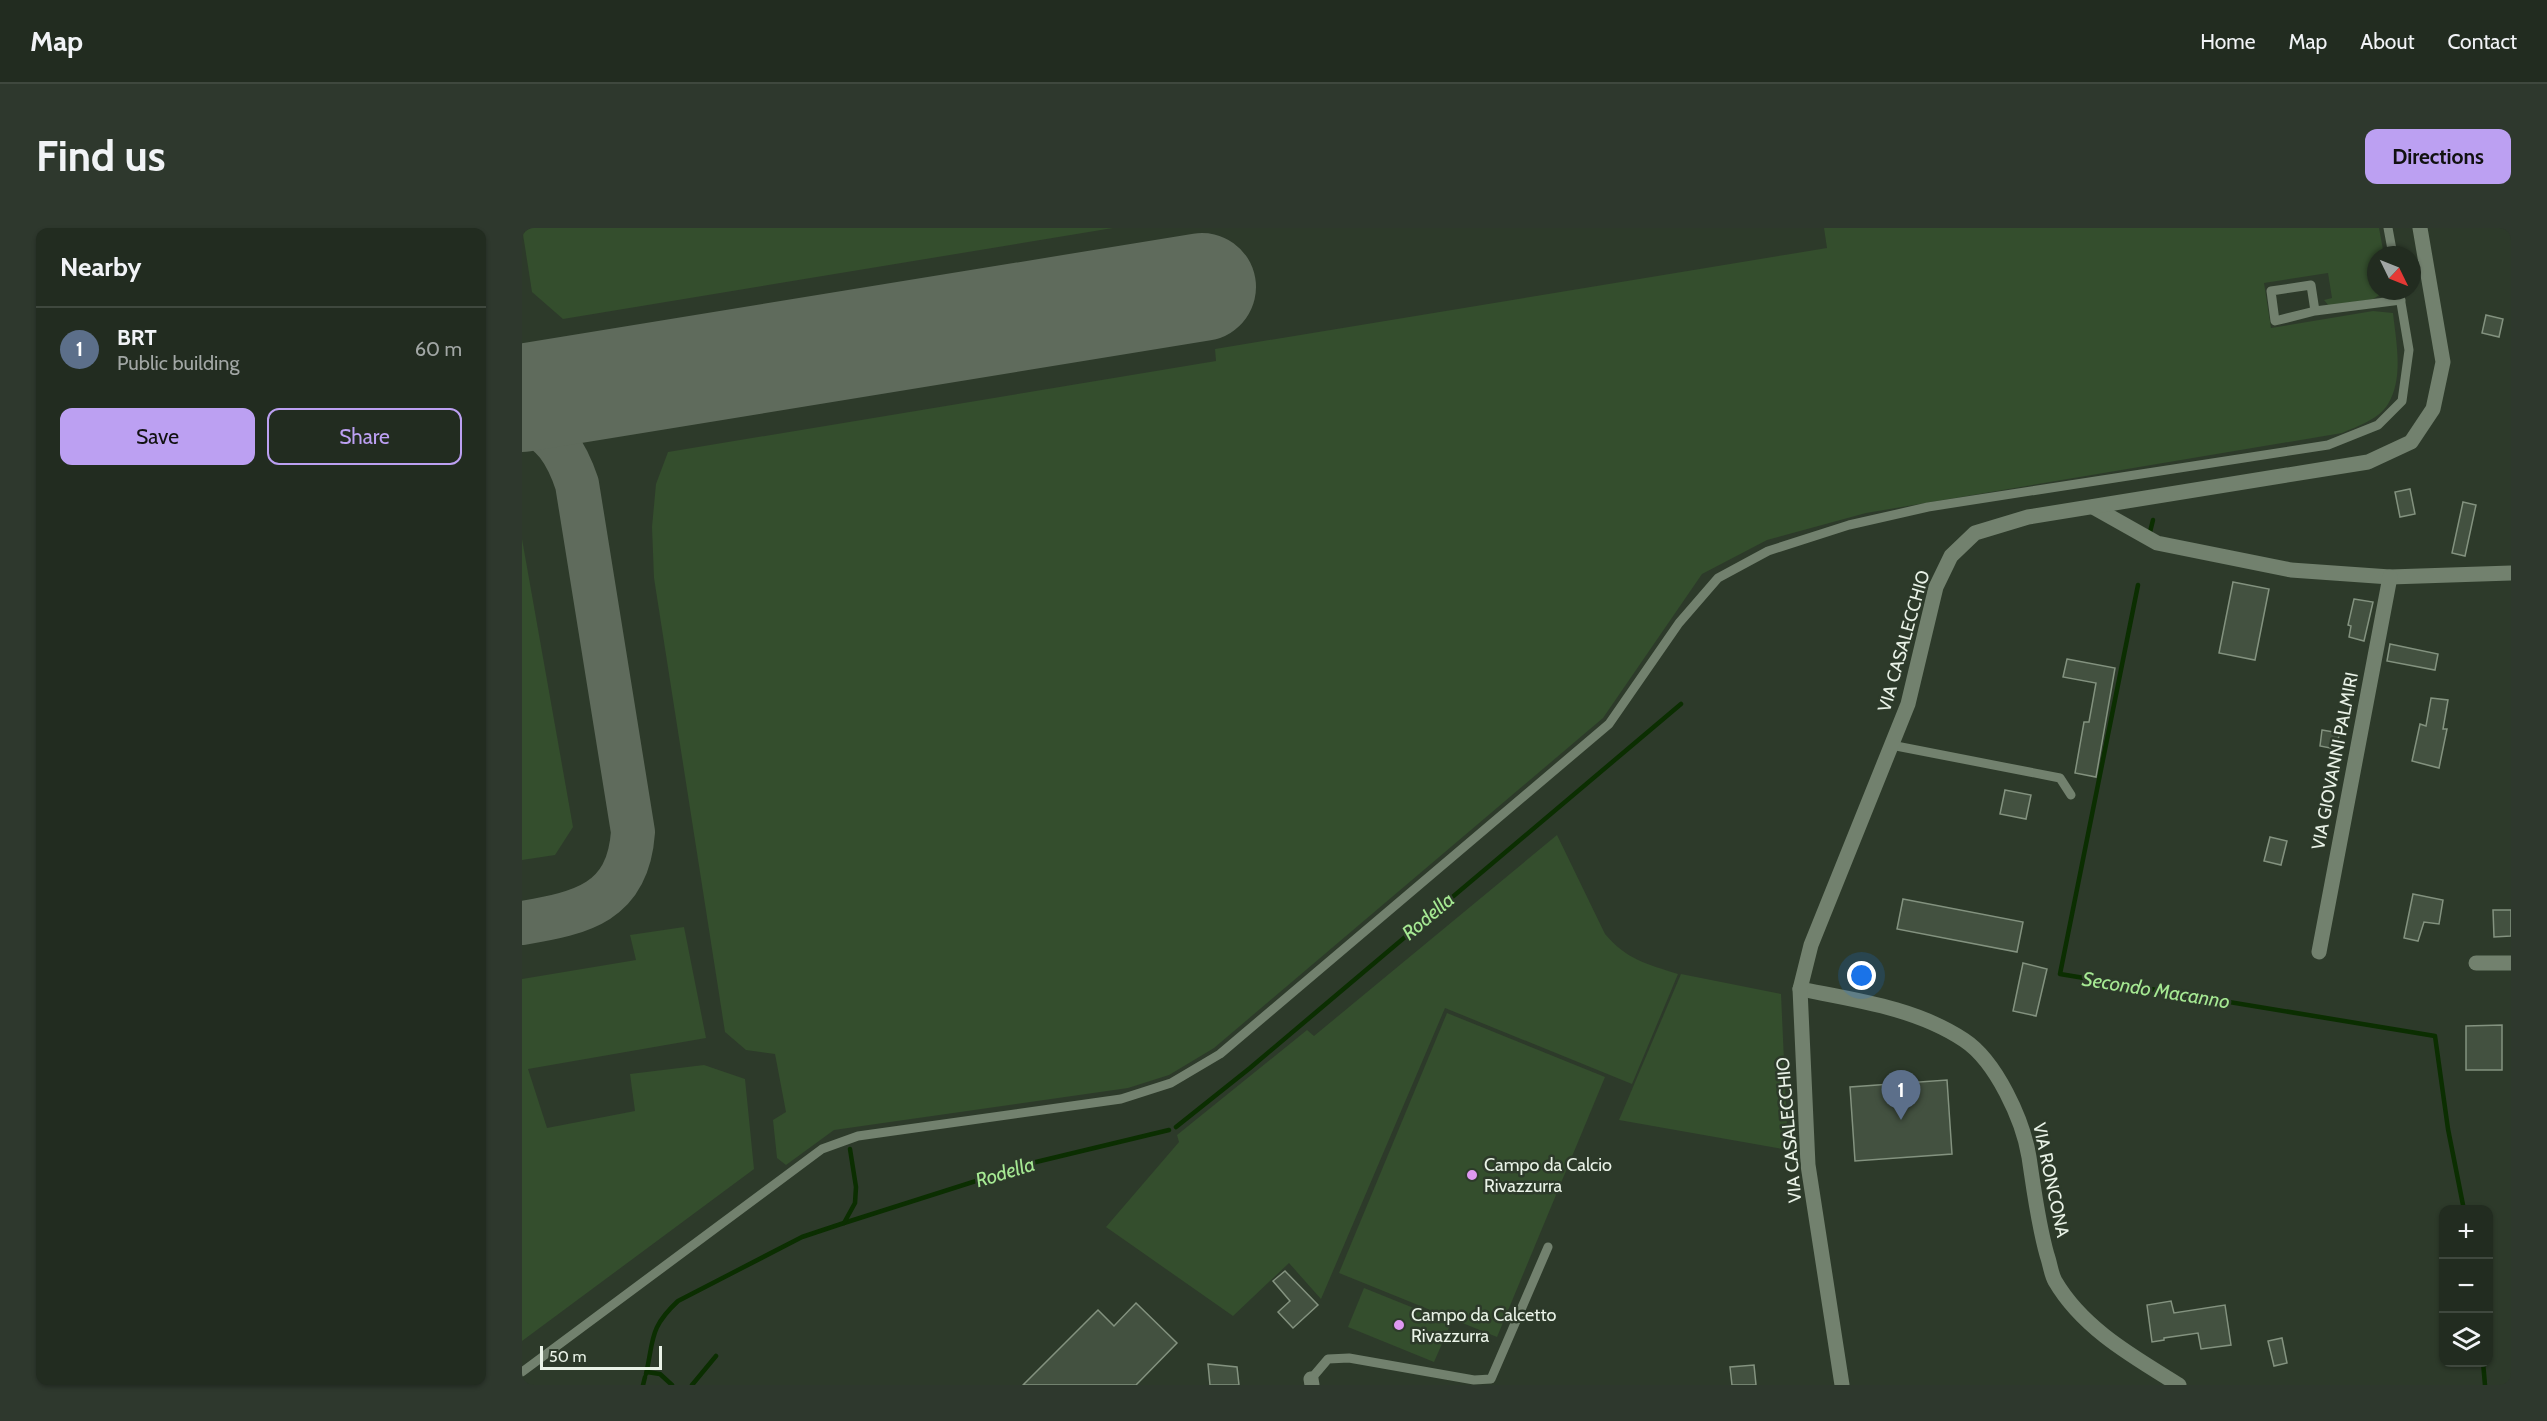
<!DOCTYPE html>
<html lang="en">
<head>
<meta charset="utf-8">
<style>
  :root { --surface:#222c20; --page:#2e382d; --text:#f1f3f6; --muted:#a2a7a5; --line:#3f483e; --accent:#bca0f2 }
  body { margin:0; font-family:Cabin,sans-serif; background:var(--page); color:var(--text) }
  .controls { position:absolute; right:18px; bottom:18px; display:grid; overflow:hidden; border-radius:12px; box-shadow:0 2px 4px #0004 }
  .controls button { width:54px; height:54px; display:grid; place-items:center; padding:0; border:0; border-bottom:2px solid var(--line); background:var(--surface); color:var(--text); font:30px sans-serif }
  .compass { position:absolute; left:1845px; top:18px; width:54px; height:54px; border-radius:50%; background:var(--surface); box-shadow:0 2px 4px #0004; rotate:133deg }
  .scale { position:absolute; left:18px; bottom:15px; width:122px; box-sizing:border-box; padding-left:6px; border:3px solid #e9f2e7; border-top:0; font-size:16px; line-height:21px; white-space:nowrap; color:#e9f2e7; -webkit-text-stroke:4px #2d3a2a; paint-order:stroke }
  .you { position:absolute; left:1340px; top:748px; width:21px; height:21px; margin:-15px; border:4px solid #fff; border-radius:50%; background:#1a73e8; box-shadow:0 0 0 9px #1a73e833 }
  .badge { display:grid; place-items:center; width:39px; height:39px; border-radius:50%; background:var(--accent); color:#fff; font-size:20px; font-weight:700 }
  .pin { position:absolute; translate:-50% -50px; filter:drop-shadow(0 2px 3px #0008) }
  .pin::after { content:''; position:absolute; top:32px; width:21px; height:18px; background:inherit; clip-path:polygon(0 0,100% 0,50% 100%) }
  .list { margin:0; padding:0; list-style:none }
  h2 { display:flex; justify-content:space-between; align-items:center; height:78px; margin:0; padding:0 24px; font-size:26px }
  h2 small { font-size:20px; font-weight:400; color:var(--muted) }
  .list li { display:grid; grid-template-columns:39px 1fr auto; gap:18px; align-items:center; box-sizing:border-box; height:84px; padding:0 24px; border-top:2px solid var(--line) }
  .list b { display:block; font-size:22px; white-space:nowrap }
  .list p { margin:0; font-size:20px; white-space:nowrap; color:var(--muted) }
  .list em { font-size:20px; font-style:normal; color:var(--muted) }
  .actions { display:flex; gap:12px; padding:18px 24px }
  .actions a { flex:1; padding:14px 0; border:2px solid var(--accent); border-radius:12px; text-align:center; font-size:21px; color:var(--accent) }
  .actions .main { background:var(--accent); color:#111 }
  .icon { flex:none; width:33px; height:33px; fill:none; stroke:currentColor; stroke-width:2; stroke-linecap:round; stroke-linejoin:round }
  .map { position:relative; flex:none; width:1989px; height:1157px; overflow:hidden; border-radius:12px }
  header { display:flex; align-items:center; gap:36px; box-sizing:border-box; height:84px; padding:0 30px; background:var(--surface); border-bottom:2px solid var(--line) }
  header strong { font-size:28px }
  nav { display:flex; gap:33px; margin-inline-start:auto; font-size:21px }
  .intro { display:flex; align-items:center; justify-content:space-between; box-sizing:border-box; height:144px; padding:0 36px }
  h1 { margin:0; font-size:42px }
  .button { padding:15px 27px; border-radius:12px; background:var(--accent); color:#111; font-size:21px; font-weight:700 }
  main { display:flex; gap:36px; padding:0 36px }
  aside { flex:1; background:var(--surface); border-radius:12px; box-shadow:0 2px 4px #0004 }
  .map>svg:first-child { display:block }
  .green { fill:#344e2d }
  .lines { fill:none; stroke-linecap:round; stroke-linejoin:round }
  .stream { stroke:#0b2e01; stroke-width:4.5 }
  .taxiway { stroke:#5f6b5c; stroke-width:44 }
  .runway { stroke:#5f6b5c; stroke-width:108 }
  .building { fill:#435140; stroke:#83927f; stroke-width:1.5 }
  .lane { stroke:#72816e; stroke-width:9 }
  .street { stroke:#72816e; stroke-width:15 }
  .poi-dot { fill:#df98f1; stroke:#2d3a2a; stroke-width:2 }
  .labels { text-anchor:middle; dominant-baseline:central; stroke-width:5; stroke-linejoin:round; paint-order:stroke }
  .street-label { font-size:18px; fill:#e9f2e7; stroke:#2d3a2a }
  .poi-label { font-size:18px; fill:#e9f2e7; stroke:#2d3a2a; text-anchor:start }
  .water-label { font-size:20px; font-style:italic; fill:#a6e993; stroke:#2d3a2a }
</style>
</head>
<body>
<header>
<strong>Map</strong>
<nav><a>Home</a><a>Map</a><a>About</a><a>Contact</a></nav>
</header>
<div class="intro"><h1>Find us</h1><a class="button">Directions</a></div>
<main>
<aside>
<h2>Nearby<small></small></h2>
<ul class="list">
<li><span class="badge" style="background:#5c6f8a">1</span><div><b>BRT</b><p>Public building</p></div><em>60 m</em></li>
</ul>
<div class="actions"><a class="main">Save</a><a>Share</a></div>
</aside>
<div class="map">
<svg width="1989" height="1157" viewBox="0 0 1989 1157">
  <rect width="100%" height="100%" fill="#2d3a2a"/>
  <g class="green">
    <polygon points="0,0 591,0 41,91 10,64"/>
    <path d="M1302,0H1857L1862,27H1854V63H1864L1851,71L1807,78L1802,72L1810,70L1806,45L1742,55L1749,100L1851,83L1871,85C1874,113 1882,150 1866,176C1857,191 1836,198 1820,205L1344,285L1245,312L1180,346L1081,490L692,820L647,847L606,860L312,902L264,937L255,930L251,892L264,884L253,826L224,822L203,804L132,350L130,299L134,256L146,224L694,133L693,121L1305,20Z"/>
    <polygon points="0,311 51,599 33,627 0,632"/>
    <path d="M1035,607L1083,706C1105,732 1125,736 1156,746L1110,856L923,780L799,1071L767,1035L711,1088L584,999L657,914L655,907L785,802L792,808Z"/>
    <polygon points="162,699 184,810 6,841 25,900 113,883 108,846 182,837 223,851 232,941 0,1113 0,751 114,732 108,707"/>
    <polygon points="1159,746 1259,766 1266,922 1097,892"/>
    <polygon points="925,785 1083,849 975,1109 817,1045"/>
    <polygon points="842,1060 929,1095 912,1134 826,1099"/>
  </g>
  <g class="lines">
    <g class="stream">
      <polyline points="1628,304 1631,292"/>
      <polyline points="1616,357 1538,746 1913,808 1926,901 1942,982"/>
      <polyline points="654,899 728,840 1159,476"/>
      <polyline points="322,995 514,934 647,902"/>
      <polyline points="1961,1134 1963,1157"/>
      <polyline points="125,1144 138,1146 150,1157"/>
      <path d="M124,1146C132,1111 127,1100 156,1073L280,1009L322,995L333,975L334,959L328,921"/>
      <polyline points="121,1157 123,1149"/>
      <polyline points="170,1157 194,1128"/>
    </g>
    <path class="taxiway" d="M0,191C31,202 45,226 55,256L111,604C106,675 60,685 0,695"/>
    <polyline class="runway" points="0,170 680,59"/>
  </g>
  <g class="building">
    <polygon points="1964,87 1981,91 1977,109 1960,105"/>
    <polygon points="1888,261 1893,286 1878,289 1873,264"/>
    <polygon points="1941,274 1954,277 1943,328 1930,325"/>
    <polygon points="1711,354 1747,361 1733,432 1697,425"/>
    <polygon points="1832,371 1851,374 1842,413 1827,409 1829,398 1826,397"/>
    <polygon points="1868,416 1916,426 1913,442 1865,433"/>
    <polygon points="1545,431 1593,440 1574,549 1553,545 1562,494 1567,494 1574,455 1541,449"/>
    <polygon points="1909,470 1926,472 1921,501 1925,501 1917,540 1890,533 1898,496 1904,498"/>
    <polygon points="1800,502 1818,505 1813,521 1798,518"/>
    <polygon points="1483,562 1509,567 1504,591 1478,586"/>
    <polygon points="1748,609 1765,613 1759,637 1742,633"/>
    <polygon points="1891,666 1921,672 1917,696 1902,694 1896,713 1882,710"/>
    <polygon points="1381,671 1501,694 1495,724 1375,701"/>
    <polygon points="1971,682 1989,682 1989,708 1972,709"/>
    <polygon points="1501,735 1525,741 1514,788 1491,783"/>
    <polygon points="1980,797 1980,842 1944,842 1944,798"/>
    <polygon points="1425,852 1430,926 1333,933 1328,859"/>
    <polygon points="763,1043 796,1077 771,1100 756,1084 768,1073 751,1053"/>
    <polygon points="1649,1073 1652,1085 1703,1077 1709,1117 1679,1121 1676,1105 1642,1110 1642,1112 1630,1114 1625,1077"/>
    <polygon points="614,1075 655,1115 614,1157 501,1157 576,1082 592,1098"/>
    <polygon points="1760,1110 1765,1135 1752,1138 1746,1113"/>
    <polygon points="686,1136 715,1139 717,1157 688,1157"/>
    <polygon points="1232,1137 1234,1157 1210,1157 1208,1139"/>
  </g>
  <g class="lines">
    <g class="lane">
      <polyline points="1866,0 1871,27"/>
      <polyline points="1793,83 1753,93 1749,63 1789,57 1793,83 1879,72"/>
      <polyline points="1369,517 1538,550 1549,567"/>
      <polyline points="0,1144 300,921 336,908 599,871 649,855 698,826 1087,496 1157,395 1196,350 1246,323 1327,297 1406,279 1806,217 1856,197 1880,173 1887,122 1877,63"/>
      <polyline points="789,1151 806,1131 827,1130 952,1152 969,1151 1026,1019"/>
    </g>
    <g class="street">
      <polyline points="1571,279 1635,315 1769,342 1868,349 1989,345"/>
      <polyline points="1797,724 1868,349"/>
      <polyline points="1954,735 1989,735"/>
      <path d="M1278,761C1333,772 1394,780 1442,812C1474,833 1501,892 1507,929C1512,962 1516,995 1525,1027C1528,1035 1529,1046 1533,1053C1561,1101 1612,1129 1657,1157"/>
      <polyline points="789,1151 790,1157"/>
      <polyline points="1320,1157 1286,937 1278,761 1289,717 1386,476 1414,359 1429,328 1453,305 1506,289 1846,234 1889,214 1911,181 1921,134 1898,0"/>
    </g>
  </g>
  <g class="poi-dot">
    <circle cx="950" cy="947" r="6"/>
    <circle cx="877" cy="1097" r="6"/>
  </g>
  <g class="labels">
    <g class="street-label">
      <text transform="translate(1382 413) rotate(-74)">VIA CASALECCHIO</text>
      <text transform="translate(1813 533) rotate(-79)">VIA GIOVANNI PALMIRI</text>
      <text transform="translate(1267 902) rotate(-95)">VIA CASALECCHIO</text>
      <text transform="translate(1529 952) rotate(78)">VIA RONCONA</text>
    </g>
    <g class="poi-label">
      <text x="962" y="937">Campo da Calcio<tspan x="962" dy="21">Rivazzurra</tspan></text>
      <text x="889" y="1087">Campo da Calcetto<tspan x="889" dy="21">Rivazzurra</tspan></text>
    </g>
    <g class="water-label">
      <text transform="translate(906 688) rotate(-40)">Rodella</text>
      <text transform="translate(1634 762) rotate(9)">Secondo Macanno</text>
      <text transform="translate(483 944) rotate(-17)">Rodella</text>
    </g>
  </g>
</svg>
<div class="controls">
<button>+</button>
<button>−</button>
<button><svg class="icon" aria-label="layers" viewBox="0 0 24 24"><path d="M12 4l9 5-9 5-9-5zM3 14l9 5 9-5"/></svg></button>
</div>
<svg class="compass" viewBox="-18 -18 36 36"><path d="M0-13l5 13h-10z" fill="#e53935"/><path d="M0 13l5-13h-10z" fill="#a2a7a5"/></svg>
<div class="scale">50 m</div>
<div class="you"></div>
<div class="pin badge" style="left:1379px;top:892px;background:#5c6f8a">1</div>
</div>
</main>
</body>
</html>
